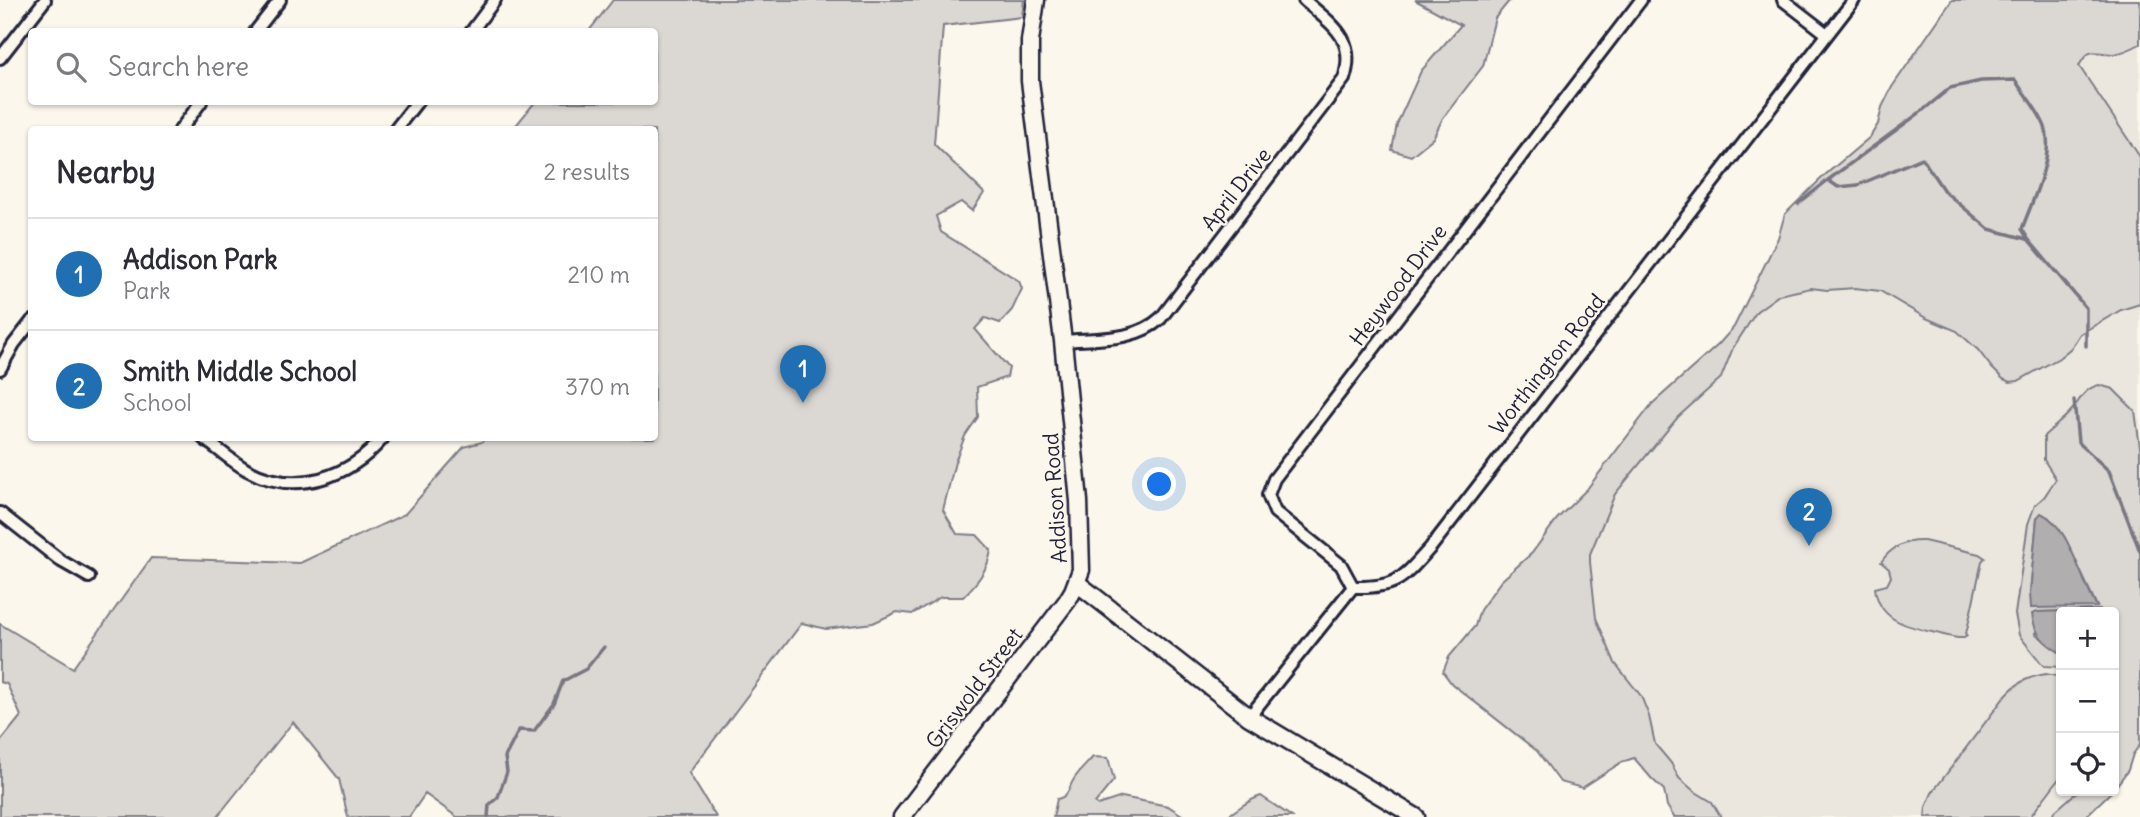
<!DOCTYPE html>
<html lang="en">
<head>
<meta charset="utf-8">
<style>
  :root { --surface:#fff; --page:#f2f2f3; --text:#2b2b33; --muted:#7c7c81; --line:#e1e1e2; --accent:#1f6fb2 }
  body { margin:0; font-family:Delius,sans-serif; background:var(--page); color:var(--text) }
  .controls { position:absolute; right:21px; bottom:21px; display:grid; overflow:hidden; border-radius:7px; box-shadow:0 2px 5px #0004 }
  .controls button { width:63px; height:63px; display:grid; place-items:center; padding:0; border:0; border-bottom:2px solid var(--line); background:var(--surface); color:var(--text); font:35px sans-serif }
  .you { position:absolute; left:1160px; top:485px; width:24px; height:24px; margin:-18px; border:5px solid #fff; border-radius:50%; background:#1a73e8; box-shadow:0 0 0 10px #1a73e833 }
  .badge { display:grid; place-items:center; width:46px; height:46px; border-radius:50%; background:var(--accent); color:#fff; font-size:23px; font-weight:700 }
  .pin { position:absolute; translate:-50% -58px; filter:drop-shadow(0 2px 4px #0008) }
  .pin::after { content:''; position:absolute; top:37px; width:24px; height:21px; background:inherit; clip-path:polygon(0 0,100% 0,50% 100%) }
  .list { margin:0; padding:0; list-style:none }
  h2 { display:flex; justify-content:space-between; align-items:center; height:91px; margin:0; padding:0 28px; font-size:30px }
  h2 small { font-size:23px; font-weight:400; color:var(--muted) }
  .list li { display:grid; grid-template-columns:46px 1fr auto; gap:21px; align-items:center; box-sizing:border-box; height:112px; padding:0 28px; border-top:2px solid var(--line) }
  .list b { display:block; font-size:26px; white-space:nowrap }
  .list p { margin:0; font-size:23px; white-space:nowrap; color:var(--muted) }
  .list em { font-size:23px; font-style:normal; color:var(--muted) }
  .icon { flex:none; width:38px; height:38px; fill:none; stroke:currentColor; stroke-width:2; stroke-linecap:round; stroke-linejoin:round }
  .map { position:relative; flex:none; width:2140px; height:817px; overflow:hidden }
  .search { position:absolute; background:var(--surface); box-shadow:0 2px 5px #0004; left:28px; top:28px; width:630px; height:77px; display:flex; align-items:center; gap:18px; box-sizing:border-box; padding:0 24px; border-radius:7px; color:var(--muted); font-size:26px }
  .panel { position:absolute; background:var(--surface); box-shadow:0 2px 5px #0004; left:28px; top:126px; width:630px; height:315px; border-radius:7px }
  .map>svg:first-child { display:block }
  .built { fill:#ebe7df }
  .green { fill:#dbd8d3; stroke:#7e7d87; stroke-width:2; fill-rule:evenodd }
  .water { fill:#b1aeb0; stroke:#787681; stroke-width:2 }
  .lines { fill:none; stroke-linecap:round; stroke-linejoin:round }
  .stream { stroke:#787681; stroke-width:3.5 }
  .street-casing { stroke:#22223b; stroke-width:16 }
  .secondary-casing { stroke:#22223b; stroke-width:21 }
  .street { stroke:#fbf7ec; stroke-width:10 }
  .secondary { stroke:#fbf7ec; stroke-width:16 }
  .labels { text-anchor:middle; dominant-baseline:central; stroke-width:5; stroke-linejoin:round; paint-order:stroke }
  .street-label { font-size:21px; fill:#22223b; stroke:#fbf7ec }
</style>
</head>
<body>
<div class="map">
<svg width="2140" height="817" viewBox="0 0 2140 817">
  <rect width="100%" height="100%" fill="#fbf7ec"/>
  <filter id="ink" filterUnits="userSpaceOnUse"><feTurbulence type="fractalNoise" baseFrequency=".0143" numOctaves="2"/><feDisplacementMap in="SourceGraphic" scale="14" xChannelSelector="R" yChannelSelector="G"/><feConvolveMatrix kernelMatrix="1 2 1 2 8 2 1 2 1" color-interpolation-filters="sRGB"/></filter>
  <g filter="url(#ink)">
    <g class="built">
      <polygon points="2140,44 2140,157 2079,66 2088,54 2096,50 2111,54 2126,52"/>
      <polygon points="1811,288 1827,290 1855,288 1880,291 1926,318 1957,331 1978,350 2003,379 2010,382 2059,358 2071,348 2080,335 2121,310 2140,304 2140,447 2138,442 2077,400 2072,411 2063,418 2044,460 2057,479 2044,497 2035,505 2025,538 2015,614 2016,625 2026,644 2042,664 2061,667 2061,791 2078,791 2055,812 2052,817 1721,817 1712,802 1694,791 1679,778 1671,763 1655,744 1649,716 1635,687 1615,663 1605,641 1596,618 1590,562 1590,554 1611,501 1678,417 1721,378 1733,348 1757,311 1779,295"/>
    </g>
    <g class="green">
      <path d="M613,0H1024L1022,17L943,26L934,144L984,193L972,211L961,202L936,216L941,232L1019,281L1022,289L1012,310L1000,323L985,318L975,329L1009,368L1007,377L977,387L978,417L965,436L955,462L943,510L957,534L977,535L991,550C988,570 977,583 963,597H941L912,614L897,612L873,623L826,629L802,623L689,773L716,817H457L425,794L409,817H348L339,779L293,722L217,817H0V742L21,716L7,684L0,682V624L73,668L151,558L300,563L405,514L464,447L482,442L485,438H654V130L513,129L535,102H654V32L589,31Z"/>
      <polygon points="1415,0 1510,0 1495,18 1483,66 1443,118 1433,138 1411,156 1392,150 1397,124 1421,71 1461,25"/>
      <path d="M1952,0H2140V44C2131,49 2123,53 2113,54C2095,54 2090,45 2079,66L2140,157V304L2121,310L2080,334L2071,348L2059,358L2018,381L2010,382L2003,379L1992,368L1978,350L1957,331L1926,318L1880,291L1855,288L1827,290L1811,288L1779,295L1757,311L1733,348L1721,378L1678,417L1615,494L1590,554V562L1596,618L1615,663L1641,696L1649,716L1655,744L1671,763L1679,778L1694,791L1712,802L1721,817H1674L1667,806L1664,790L1652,779L1634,758L1622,762L1582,788L1560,782L1537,751L1452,684L1443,672L1449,657L1475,626L1480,610L1501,581L1532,553L1557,519L1587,489L1652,404L1718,345L1734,327L1778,238L1785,214L1825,175L1870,137L1878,124L1882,107L1892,87Z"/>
      <path d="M2099,385L2113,389L2135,411L2140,447V745L2133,754L2128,770L2114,789V612H2101L2100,610L2036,612V634L2061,653V667L2044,666L2042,664L2019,635L2015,614L2028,524L2035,505L2044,497L2056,479L2044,460V436C2052,428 2062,421 2070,412C2080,402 2082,389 2099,385ZM2048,517L2064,536L2097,606L2073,607L2030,592L2037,519Z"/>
      <path d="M1924,541L1979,554L1985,558L1982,561L1967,630L1965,633L1967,636L1964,638C1954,639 1942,634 1932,632C1905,626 1879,620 1875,588L1887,585L1891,577L1889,569L1881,562C1891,547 1906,540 1924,541Z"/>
      <path d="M2046,674L2061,677V776L2030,817H1925L1926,807L1932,793L2006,695C2018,682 2028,677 2046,674Z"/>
      <path d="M1093,757L1108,758L1114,780L1095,803L1098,805L1122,797L1168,806L1185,817H1053L1057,799C1070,796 1068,788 1074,779C1079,771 1087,764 1093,757Z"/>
      <polygon points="2078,791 2112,791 2085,817 2052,817 2054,812"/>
      <path d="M1261,796L1292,817H1225C1238,810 1247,800 1261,796Z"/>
    </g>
    <g class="water">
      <path d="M2041,513C2071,527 2080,581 2097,607L2031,608L2030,593L2037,518Z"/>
      <path d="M2100,610L2101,612H2061V653C2044,644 2034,633 2032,614L2036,612Z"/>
    </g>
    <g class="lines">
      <g class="stream">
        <path d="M1828,180L1922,111L1950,88L1981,81L2015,80C2024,94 2039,111 2045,127C2055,156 2032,201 2022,229L2028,239L2086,308V346"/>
        <polyline points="1798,204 1828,180 1838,187 1858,185 1922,158 1944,191 1989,229 2027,239"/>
        <polyline points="2074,400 2078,442 2109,471 2140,551"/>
        <polyline points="488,817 489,805 498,797 507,772 505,757 519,730 534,731 554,704 563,681 586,669 604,647"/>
      </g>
      <defs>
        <g id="street">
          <polyline points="1783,0 1827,34"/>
          <polyline points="255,32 280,0"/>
          <polyline points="471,32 495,0"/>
          <polyline points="0,58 45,0"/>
          <polyline points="180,130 201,102"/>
          <polyline points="395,130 417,102"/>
          <path d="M1063,341C1096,338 1135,342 1161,318L1344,79C1357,38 1332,25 1304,0"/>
          <polyline points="0,369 14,344 32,321"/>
          <path d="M203,438C217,448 231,461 247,470C295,496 349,478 383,438"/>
          <polyline points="0,513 61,561 89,577"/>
          <polyline points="1353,587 1341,565 1275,512 1268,495 1274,479 1641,0"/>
          <path d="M1249,717L1353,587C1398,588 1402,579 1431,547L1854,0"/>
        </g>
        <g id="secondary">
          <polyline points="1077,583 1249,717 1416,817"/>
          <polyline points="902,817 1067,601 1073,591 1081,570 1079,501 1063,341 1030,81 1030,41 1036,0"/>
        </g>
      </defs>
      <use href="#street" class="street-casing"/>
      <use href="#secondary" class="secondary-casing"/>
      <use href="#street" class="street"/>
      <use href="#secondary" class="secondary"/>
    </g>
  </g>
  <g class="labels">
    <g class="street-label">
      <text transform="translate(1236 189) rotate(-52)">April Drive</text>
      <text transform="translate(1398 285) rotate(-53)">Heywood Drive</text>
      <text transform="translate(1547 364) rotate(-52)">Worthington Road</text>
      <text transform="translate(1055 498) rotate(-94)">Addison Road</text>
      <text transform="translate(974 688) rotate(-53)">Griswold Street</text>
    </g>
  </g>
</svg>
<div class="controls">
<button>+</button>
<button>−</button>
<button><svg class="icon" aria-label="locate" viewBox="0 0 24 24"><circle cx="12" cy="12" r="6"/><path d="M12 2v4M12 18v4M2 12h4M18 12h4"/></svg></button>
</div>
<div class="you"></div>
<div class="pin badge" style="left:803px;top:403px">1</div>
<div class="pin badge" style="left:1809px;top:546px">2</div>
<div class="search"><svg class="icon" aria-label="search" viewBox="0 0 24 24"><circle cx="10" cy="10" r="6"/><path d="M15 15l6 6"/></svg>Search here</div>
<section class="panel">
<h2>Nearby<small>2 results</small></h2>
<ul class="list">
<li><span class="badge">1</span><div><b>Addison Park</b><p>Park</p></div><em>210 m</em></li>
<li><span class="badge">2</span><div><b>Smith Middle School</b><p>School</p></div><em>370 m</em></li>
</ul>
</section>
</div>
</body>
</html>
